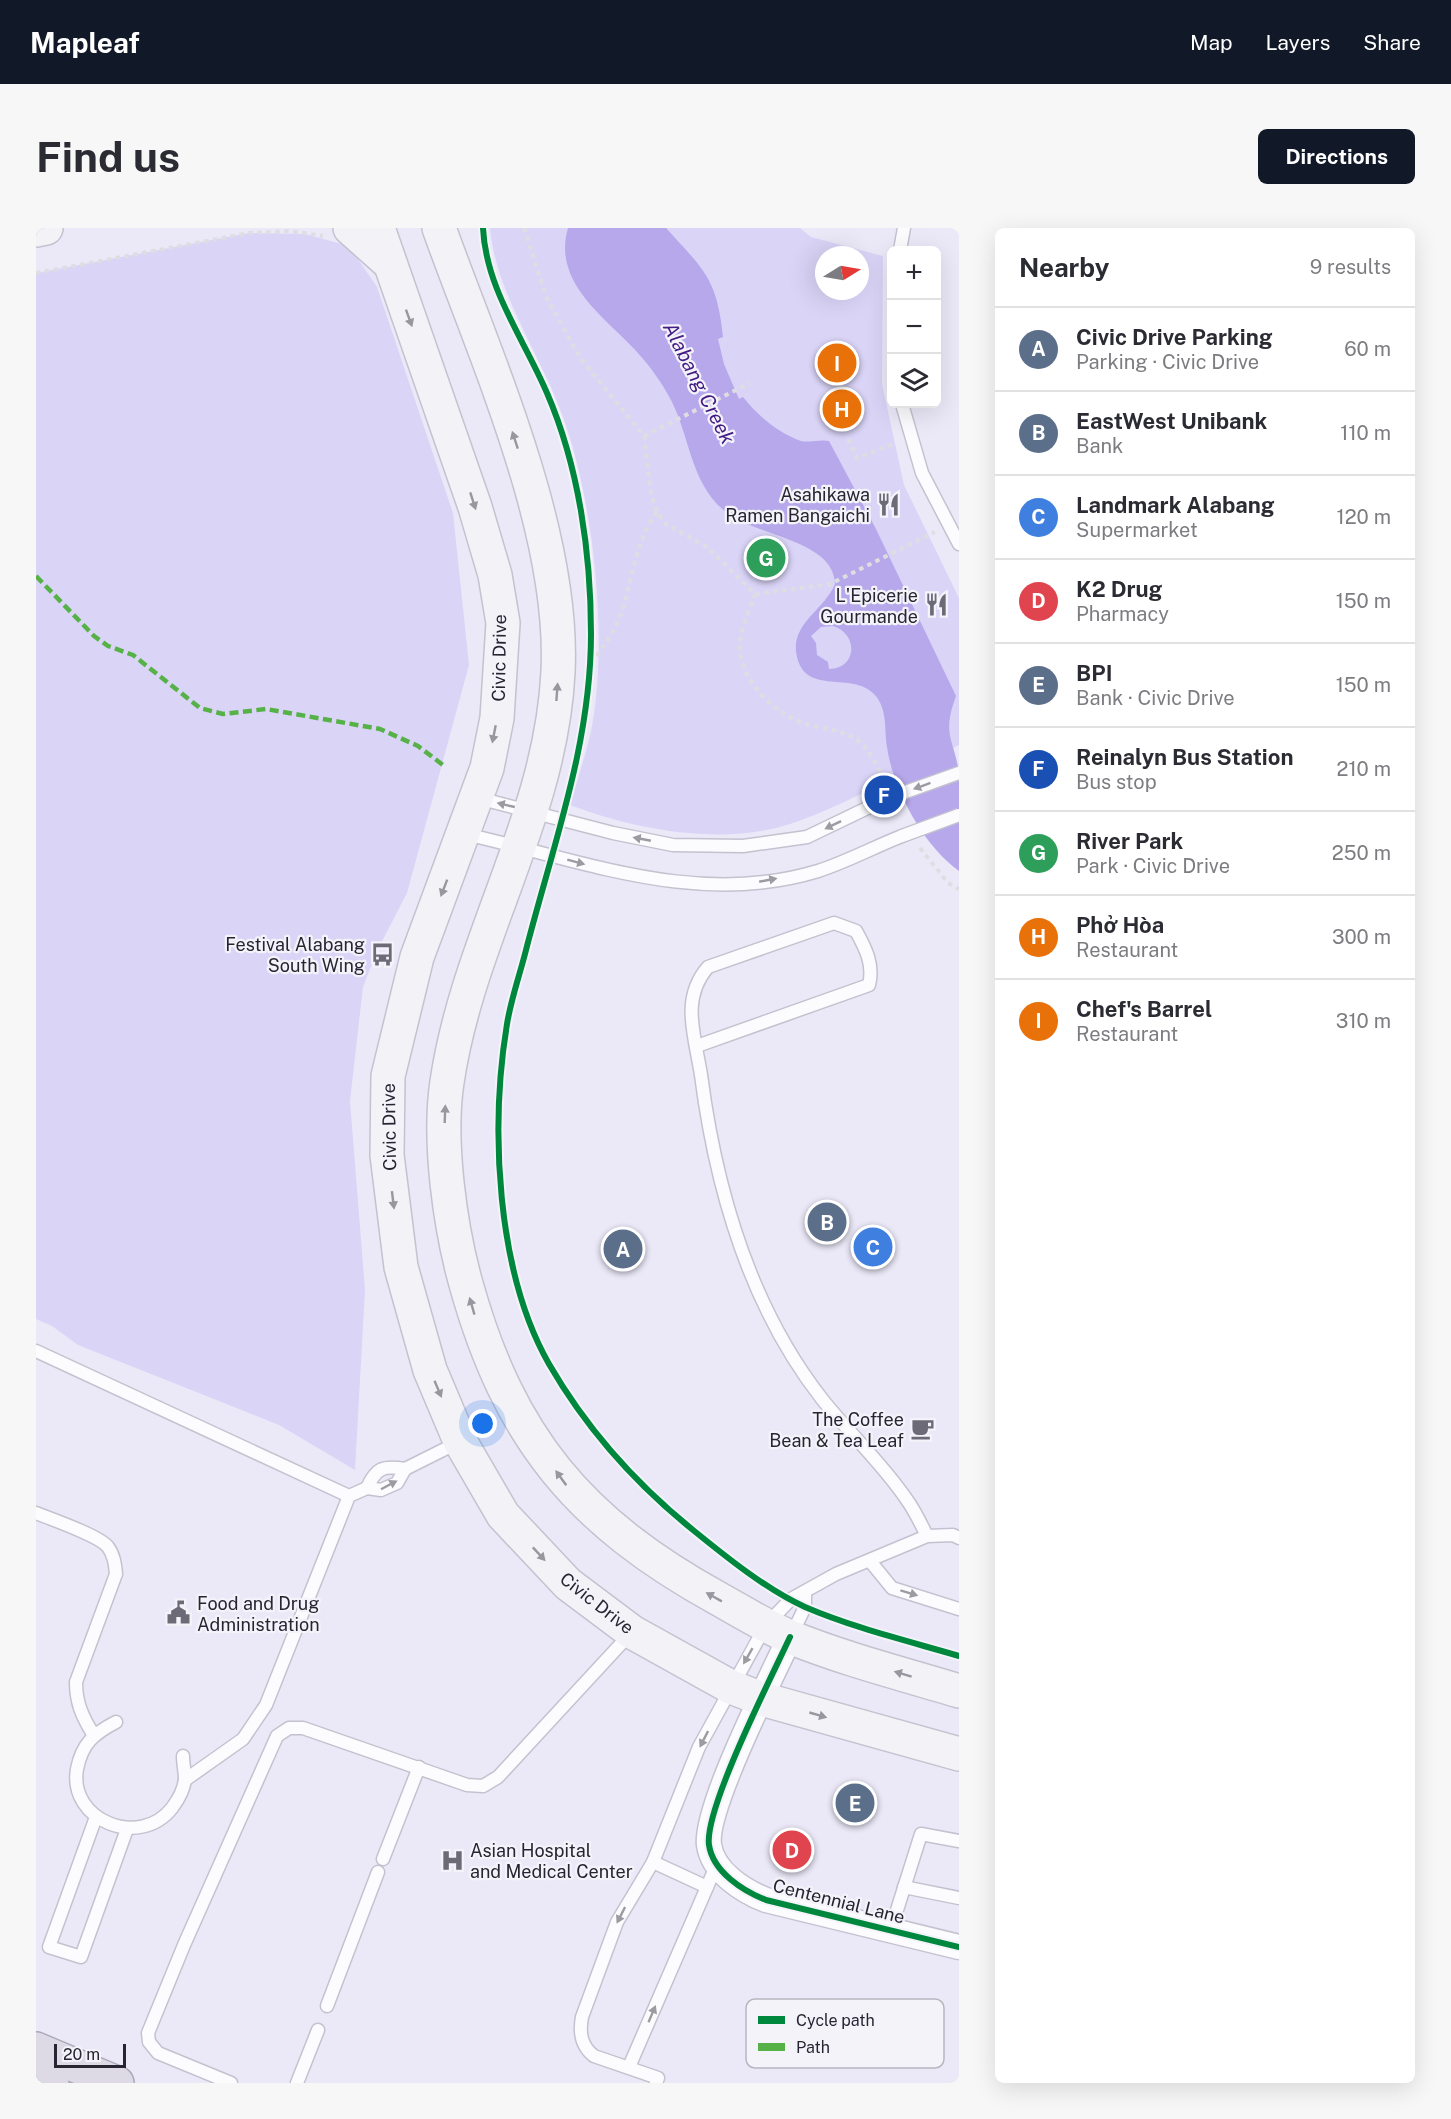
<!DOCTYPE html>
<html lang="en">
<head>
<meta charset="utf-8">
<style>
  :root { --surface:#fff; --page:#f7f7f7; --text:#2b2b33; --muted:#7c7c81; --line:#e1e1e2; --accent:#111827 }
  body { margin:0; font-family:"Public Sans",sans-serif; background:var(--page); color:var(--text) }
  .controls { position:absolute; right:18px; top:18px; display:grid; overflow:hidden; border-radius:9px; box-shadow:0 6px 24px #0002 }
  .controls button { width:54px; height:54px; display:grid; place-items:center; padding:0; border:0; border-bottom:2px solid var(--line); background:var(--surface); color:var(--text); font:30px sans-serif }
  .compass { position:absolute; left:779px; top:18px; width:54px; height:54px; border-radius:50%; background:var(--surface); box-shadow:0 6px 24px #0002; rotate:79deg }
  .scale { position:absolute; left:18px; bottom:15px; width:72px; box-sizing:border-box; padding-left:6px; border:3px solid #282532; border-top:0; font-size:16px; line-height:21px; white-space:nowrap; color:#282532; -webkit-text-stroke:4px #f4f3fa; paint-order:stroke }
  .you { position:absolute; left:447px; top:1196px; width:21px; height:21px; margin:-15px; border:4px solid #fff; border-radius:50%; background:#1a73e8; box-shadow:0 0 0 9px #1a73e833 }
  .badge { display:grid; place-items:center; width:39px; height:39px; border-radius:50%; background:var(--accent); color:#fff; font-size:20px; font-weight:700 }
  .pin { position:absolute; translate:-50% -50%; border:3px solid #fff; box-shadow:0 2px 6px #0006 }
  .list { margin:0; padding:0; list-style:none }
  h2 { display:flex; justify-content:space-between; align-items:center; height:78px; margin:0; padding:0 24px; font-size:26px }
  h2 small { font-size:20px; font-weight:400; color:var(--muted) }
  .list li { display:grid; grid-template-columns:39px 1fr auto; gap:18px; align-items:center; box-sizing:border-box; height:84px; padding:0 24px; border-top:2px solid var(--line) }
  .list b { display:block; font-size:22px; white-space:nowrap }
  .list p { margin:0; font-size:20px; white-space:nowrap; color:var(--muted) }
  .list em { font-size:20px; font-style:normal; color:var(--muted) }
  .icon { flex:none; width:33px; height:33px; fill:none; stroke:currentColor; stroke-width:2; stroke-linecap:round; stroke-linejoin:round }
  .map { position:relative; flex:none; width:923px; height:1855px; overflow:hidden; border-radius:9px }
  header { display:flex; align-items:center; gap:36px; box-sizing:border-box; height:84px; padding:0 30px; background:var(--accent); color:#fff }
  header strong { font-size:28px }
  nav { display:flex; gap:33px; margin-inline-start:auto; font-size:21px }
  .intro { display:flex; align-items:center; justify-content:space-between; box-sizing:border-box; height:144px; padding:0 36px }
  h1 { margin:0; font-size:42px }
  .button { padding:15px 27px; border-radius:9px; background:var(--accent); color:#fff; font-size:21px; font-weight:700 }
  main { display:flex; gap:36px; padding:0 36px }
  aside { flex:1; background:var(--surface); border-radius:9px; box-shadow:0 6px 24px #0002 }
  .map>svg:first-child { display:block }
  .green { fill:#dad4f7; fill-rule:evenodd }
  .water { fill:#b6a8eb; fill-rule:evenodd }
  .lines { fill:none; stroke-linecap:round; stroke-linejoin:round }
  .service-casing { stroke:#c4c2cf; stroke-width:15 }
  .minor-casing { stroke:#c4c2cf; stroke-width:27 }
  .secondary-casing { stroke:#c4c2cf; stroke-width:36 }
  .motorway-casing { stroke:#aca8bb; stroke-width:36 }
  .path { stroke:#dedee2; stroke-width:4; stroke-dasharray:4.5 4.5; stroke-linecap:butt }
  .service { stroke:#fcfcfe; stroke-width:12 }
  .minor { stroke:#fcfcfe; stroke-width:24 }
  .secondary { stroke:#f3f2f6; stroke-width:33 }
  .motorway { stroke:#dddae6; stroke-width:33 }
  .service-bridge-casing { stroke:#c4c2cf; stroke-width:15; stroke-linecap:butt }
  .service-bridge { stroke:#fcfcfe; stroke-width:12 }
  .quiet { stroke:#56b246; stroke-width:4.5; stroke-dasharray:9 4.5; stroke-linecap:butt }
  .cycleway-casing { stroke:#f4f3fa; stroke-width:10 }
  .cycleway { stroke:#00873e; stroke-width:6 }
  .oneway { fill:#98969e }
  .oneway2 { fill:#9d9ba2 }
  .labels { text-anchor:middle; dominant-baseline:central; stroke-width:4.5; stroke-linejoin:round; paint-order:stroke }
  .poi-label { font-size:18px; fill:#282532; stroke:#f4f3fa; text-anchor:end }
  .street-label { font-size:18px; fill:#282532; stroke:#f4f3fa }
  .water-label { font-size:20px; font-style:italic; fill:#431c84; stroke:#f4f3fa }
  .key { fill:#f4f3fa; stroke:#b7b5be; stroke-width:1.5 }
  .key-label { font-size:16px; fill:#282532 }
</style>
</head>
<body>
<header>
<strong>Mapleaf</strong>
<nav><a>Map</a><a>Layers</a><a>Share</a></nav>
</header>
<div class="intro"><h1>Find us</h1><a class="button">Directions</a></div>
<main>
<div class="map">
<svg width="923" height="1855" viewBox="0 0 923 1855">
  <rect width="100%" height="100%" fill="#ebe9f8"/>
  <g class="green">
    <path d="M454,0H764L775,9L847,28L846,156L868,257L923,370V517C871,542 808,578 754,596C686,618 600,602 534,577C541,551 551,525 556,498C572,410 558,274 527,189C505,127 460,66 454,0ZM788,27H824V63H788Z"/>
    <polygon points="213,5 269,6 313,18 341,59 417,285 433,437 371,665 341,723 327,759 314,873 329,1062 319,1242 243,1197 42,1117 16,1098 0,1091 0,45"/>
  </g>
  <path class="water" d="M532,0H630C668,42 681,50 687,109L682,111L688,136L703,171L707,169C722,188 742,205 765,213C773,215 784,211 793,213L840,301L920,468C904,511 921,513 923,550C923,581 923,612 923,643C888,618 857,562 851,519C848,500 852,481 838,466C816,443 770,468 761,429C753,396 788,383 799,356C798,312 721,308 691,285C654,256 655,211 635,172C626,155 614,138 601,124C569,89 516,55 532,0ZM797,398C823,406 821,441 793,441L792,434L781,427L780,415L775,408L785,399Z"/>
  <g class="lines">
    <defs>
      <g id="service">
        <polyline points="864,22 868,0"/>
        <polyline points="866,176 886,245 923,316"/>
        <polyline points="442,570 577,605 637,617 707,618 771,609 850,571"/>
        <path d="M429,606C546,632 661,680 782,643C810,634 838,619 866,608"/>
        <path d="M661,818L833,757C838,737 830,721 820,703L798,695L672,739C644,771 659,808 665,847C680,962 714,1079 786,1171C813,1205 847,1236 871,1272C879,1283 885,1296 891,1308"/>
        <polyline points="0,1123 313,1268"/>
        <path d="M331,1260C340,1240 347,1237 369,1241"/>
        <path d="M0,1285C15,1291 64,1308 72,1319C78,1327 79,1336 80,1346L40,1454C40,1475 46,1488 57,1506"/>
        <polyline points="834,1333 856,1360 923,1381"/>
        <polyline points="755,1408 769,1379 769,1365"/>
        <path d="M80,1494C57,1506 46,1516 41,1541C32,1593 104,1621 136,1580C142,1572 148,1562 149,1551C149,1544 147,1536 147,1528"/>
        <polyline points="149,1552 207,1511 230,1477 313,1268 331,1260 345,1262 361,1255 369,1241 423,1214"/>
        <polyline points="60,1589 13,1719 45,1729 91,1601"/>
        <polyline points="347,1631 383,1539"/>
        <polyline points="617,1634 671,1659"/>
        <polyline points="868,1659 923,1670"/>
        <polyline points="855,1701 885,1606 923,1613"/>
        <polyline points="291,1778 342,1644"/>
        <polyline points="593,1839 681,1636"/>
        <polyline points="195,1855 122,1825 113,1814 112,1805 148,1717 241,1508 253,1500 267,1500 431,1557 447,1558 462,1549 595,1405"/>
        <polyline points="261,1855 282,1802"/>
        <path d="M620,1855L622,1850L558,1828C545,1818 543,1805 546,1789L581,1694L617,1634L663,1519L730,1397L755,1371L800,1346L891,1308L917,1307L923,1310"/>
      </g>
      <path id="minor" d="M754,1409C736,1448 668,1581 673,1617C677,1644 707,1663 730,1672L923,1719"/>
      <g id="secondary">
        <polyline points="314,0 351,33"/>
        <polyline points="342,0 439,279 459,347 467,395 461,490 451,540 381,729 352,848 351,927 365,1039 394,1142 424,1213 467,1287 532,1356 596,1404 695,1459 726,1471 923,1526"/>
        <path d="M403,0C450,131 529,304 522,444C515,590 432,711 411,854C402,913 414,999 430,1056C473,1210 543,1294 683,1371C706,1384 729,1398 754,1409C808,1431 867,1446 923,1463"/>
        <polyline points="0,2 10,0"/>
      </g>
      <g id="motorway">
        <polyline points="0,1821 81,1855"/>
        <polyline points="0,1849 16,1855"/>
      </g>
    </defs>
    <use href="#service" class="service-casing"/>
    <use href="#minor" class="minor-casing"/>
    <use href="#secondary" class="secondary-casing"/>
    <use href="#motorway" class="motorway-casing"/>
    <g class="path">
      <polyline points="488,0 511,71 545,131 608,208 615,266 621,284 630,296 671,319 719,366 794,356 899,304"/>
      <polyline points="0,45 213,5 254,3 287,8"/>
      <polyline points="608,208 714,155"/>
      <polyline points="812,211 821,230 860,215"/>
      <path d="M719,366C714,381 706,398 704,414C701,448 734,482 764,494C781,500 801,501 817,509C832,517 841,538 849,553"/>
      <path d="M555,435C567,420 577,406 584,388C597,353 598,315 621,284"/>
      <polyline points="884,620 912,655 923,661"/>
    </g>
    <use href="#service" class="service"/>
    <use href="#minor" class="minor"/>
    <use href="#secondary" class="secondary"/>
    <use href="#motorway" class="motorway"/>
    <defs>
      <g id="service-bridge">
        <polyline points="850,571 923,545"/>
        <polyline points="866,608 923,587"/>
      </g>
    </defs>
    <use href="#service-bridge" class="service-bridge-casing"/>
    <use href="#service-bridge" class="service-bridge"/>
    <polyline class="quiet" points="0,348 58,408 72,418 97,427 164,480 187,486 230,481 344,501 382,518 407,537"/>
    <defs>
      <g id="cycleway">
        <path d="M447,0C450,61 488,111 511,165C543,239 555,326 555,406C555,516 517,617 490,722C484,746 475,771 471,796C454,899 460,1043 513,1136C550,1200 600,1256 657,1302C689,1328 731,1362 769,1379C818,1400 872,1413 923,1428"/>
        <path d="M754,1409C736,1448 668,1581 673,1617C677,1644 707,1663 730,1672L923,1719"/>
      </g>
    </defs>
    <use href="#cycleway" class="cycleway-casing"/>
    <use href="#cycleway" class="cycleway"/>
  </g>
  <defs><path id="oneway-solid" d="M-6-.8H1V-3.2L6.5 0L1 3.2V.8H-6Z" transform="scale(1.5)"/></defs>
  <g class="oneway">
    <use href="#oneway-solid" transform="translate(373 90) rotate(70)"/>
    <use href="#oneway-solid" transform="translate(479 212) rotate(-108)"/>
    <use href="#oneway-solid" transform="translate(437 273) rotate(72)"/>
    <use href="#oneway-solid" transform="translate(521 464) rotate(-86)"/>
    <use href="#oneway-solid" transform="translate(458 506) rotate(101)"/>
    <use href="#oneway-solid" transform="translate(408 660) rotate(111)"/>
    <use href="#oneway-solid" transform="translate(409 886) rotate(-88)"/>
    <use href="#oneway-solid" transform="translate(357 972) rotate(83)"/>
    <use href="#oneway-solid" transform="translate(436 1078) rotate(-106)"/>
    <use href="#oneway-solid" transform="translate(402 1161) rotate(67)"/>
    <use href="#oneway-solid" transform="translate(525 1250) rotate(-126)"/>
    <use href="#oneway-solid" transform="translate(503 1326) rotate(47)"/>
    <use href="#oneway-solid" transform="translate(678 1369) rotate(-151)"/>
    <use href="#oneway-solid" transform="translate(867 1446) rotate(-163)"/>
    <use href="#oneway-solid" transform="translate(782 1487) rotate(16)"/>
  </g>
  <g class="oneway2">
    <use href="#oneway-solid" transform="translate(886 558) rotate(160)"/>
    <use href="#oneway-solid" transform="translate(470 577) rotate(-167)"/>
    <use href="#oneway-solid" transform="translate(797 597) rotate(154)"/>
    <use href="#oneway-solid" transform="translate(606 611) rotate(-169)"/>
    <use href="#oneway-solid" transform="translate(540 634) rotate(15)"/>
    <use href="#oneway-solid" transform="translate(732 652) rotate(-11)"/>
    <use href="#oneway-solid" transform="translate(353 1257) rotate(-28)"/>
    <use href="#oneway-solid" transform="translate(873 1365) rotate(17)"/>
    <use href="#oneway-solid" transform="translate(712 1428) rotate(120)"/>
    <use href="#oneway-solid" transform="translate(668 1511) rotate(117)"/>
    <use href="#oneway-solid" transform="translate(585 1687) rotate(117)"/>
    <use href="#oneway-solid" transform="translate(616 1786) rotate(-67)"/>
  </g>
  <defs>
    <symbol id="restaurant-bare" viewBox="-9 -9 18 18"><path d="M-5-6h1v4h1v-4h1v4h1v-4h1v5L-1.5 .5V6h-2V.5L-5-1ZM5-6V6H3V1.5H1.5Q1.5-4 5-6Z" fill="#6c6a77" stroke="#f4f3fa" stroke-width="2.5" paint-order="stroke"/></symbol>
    <symbol id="bus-bare" viewBox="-9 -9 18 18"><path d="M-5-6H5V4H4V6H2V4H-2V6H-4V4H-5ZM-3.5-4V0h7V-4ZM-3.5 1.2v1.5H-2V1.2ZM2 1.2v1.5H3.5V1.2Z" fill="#6c6a77" stroke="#f4f3fa" stroke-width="2.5" paint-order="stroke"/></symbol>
    <symbol id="cafe-bare" viewBox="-9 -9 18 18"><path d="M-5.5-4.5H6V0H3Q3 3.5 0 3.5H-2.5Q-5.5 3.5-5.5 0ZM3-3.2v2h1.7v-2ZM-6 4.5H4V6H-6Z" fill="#6c6a77" stroke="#f4f3fa" stroke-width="2.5" paint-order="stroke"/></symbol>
    <symbol id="civic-bare" viewBox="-9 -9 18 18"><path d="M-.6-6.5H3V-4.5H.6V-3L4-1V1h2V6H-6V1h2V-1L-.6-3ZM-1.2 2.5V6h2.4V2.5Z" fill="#6c6a77" stroke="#f4f3fa" stroke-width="2.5" paint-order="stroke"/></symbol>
    <symbol id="hospital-bare" viewBox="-9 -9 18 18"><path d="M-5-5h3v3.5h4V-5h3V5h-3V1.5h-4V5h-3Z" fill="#6c6a77" stroke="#f4f3fa" stroke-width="2.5" paint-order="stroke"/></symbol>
  </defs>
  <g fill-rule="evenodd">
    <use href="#restaurant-bare" x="836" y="260" width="33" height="33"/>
    <use href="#restaurant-bare" x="884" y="360" width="33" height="33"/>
    <use href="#bus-bare" x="330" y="710" width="33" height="33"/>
    <use href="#cafe-bare" x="870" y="1184" width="33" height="33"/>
    <use href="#civic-bare" x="126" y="1368" width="33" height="33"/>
    <use href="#hospital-bare" x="400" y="1616" width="33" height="33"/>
  </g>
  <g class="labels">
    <g class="poi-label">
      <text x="834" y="266">Asahikawa<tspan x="834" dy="21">Ramen Bangaichi</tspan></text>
      <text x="882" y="367">L'Epicerie<tspan x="882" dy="21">Gourmande</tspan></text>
      <text x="329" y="716">Festival Alabang<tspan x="329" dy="21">South Wing</tspan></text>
      <text x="868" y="1191">The Coffee<tspan x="868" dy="21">Bean &amp; Tea Leaf</tspan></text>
      <text x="161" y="1375" text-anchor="start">Food and Drug<tspan x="161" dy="21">Administration</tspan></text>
      <text x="434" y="1622" text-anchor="start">Asian Hospital<tspan x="434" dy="21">and Medical Center</tspan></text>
    </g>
    <g class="street-label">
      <text transform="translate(463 430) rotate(-89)">Civic Drive</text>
      <text transform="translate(353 899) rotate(-91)">Civic Drive</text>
      <text transform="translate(561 1375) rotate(38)">Civic Drive</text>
      <text transform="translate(803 1673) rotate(14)">Centennial Lane</text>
    </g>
    <g class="water-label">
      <text transform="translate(663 155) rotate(63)">Alabang Creek</text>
    </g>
  </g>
  <rect x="710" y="1771" width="198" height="69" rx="9" class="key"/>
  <rect x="722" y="1788" width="27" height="8" fill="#00873e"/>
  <rect x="722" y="1815" width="27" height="8" fill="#56b246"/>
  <g class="key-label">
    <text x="760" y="1798">Cycle path</text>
    <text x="760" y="1825">Path</text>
  </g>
</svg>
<div class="controls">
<button>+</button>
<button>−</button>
<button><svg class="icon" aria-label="layers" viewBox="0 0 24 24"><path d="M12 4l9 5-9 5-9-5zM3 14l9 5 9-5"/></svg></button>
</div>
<svg class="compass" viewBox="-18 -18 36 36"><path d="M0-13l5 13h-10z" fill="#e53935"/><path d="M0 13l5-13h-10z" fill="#7c7c81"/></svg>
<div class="scale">20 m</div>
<div class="you"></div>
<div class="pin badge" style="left:587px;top:1021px;background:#5c6f8a">A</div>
<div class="pin badge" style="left:791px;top:994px;background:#5c6f8a">B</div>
<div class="pin badge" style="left:837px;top:1019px;background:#3f7fe0">C</div>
<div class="pin badge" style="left:756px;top:1622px;background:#e0444e">D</div>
<div class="pin badge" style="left:819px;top:1575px;background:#5c6f8a">E</div>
<div class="pin badge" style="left:848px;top:567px;background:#1a4fb4">F</div>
<div class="pin badge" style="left:730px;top:330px;background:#2e9e5b">G</div>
<div class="pin badge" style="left:806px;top:181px;background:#e8710a">H</div>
<div class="pin badge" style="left:801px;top:135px;background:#e8710a">I</div>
</div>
<aside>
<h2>Nearby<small>9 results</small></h2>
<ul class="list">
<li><span class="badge" style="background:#5c6f8a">A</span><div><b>Civic Drive Parking</b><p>Parking · Civic Drive</p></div><em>60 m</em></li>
<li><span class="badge" style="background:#5c6f8a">B</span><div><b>EastWest Unibank</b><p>Bank</p></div><em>110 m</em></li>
<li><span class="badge" style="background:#3f7fe0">C</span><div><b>Landmark Alabang</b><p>Supermarket</p></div><em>120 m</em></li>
<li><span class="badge" style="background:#e0444e">D</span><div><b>K2 Drug</b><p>Pharmacy</p></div><em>150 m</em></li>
<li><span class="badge" style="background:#5c6f8a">E</span><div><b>BPI</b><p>Bank · Civic Drive</p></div><em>150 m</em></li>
<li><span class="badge" style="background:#1a4fb4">F</span><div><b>Reinalyn Bus Station</b><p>Bus stop</p></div><em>210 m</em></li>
<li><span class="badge" style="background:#2e9e5b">G</span><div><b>River Park</b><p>Park · Civic Drive</p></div><em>250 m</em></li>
<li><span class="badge" style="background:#e8710a">H</span><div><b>Phở Hòa</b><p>Restaurant</p></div><em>300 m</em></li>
<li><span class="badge" style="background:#e8710a">I</span><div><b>Chef's Barrel</b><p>Restaurant</p></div><em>310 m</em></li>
</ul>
</aside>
</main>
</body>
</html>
